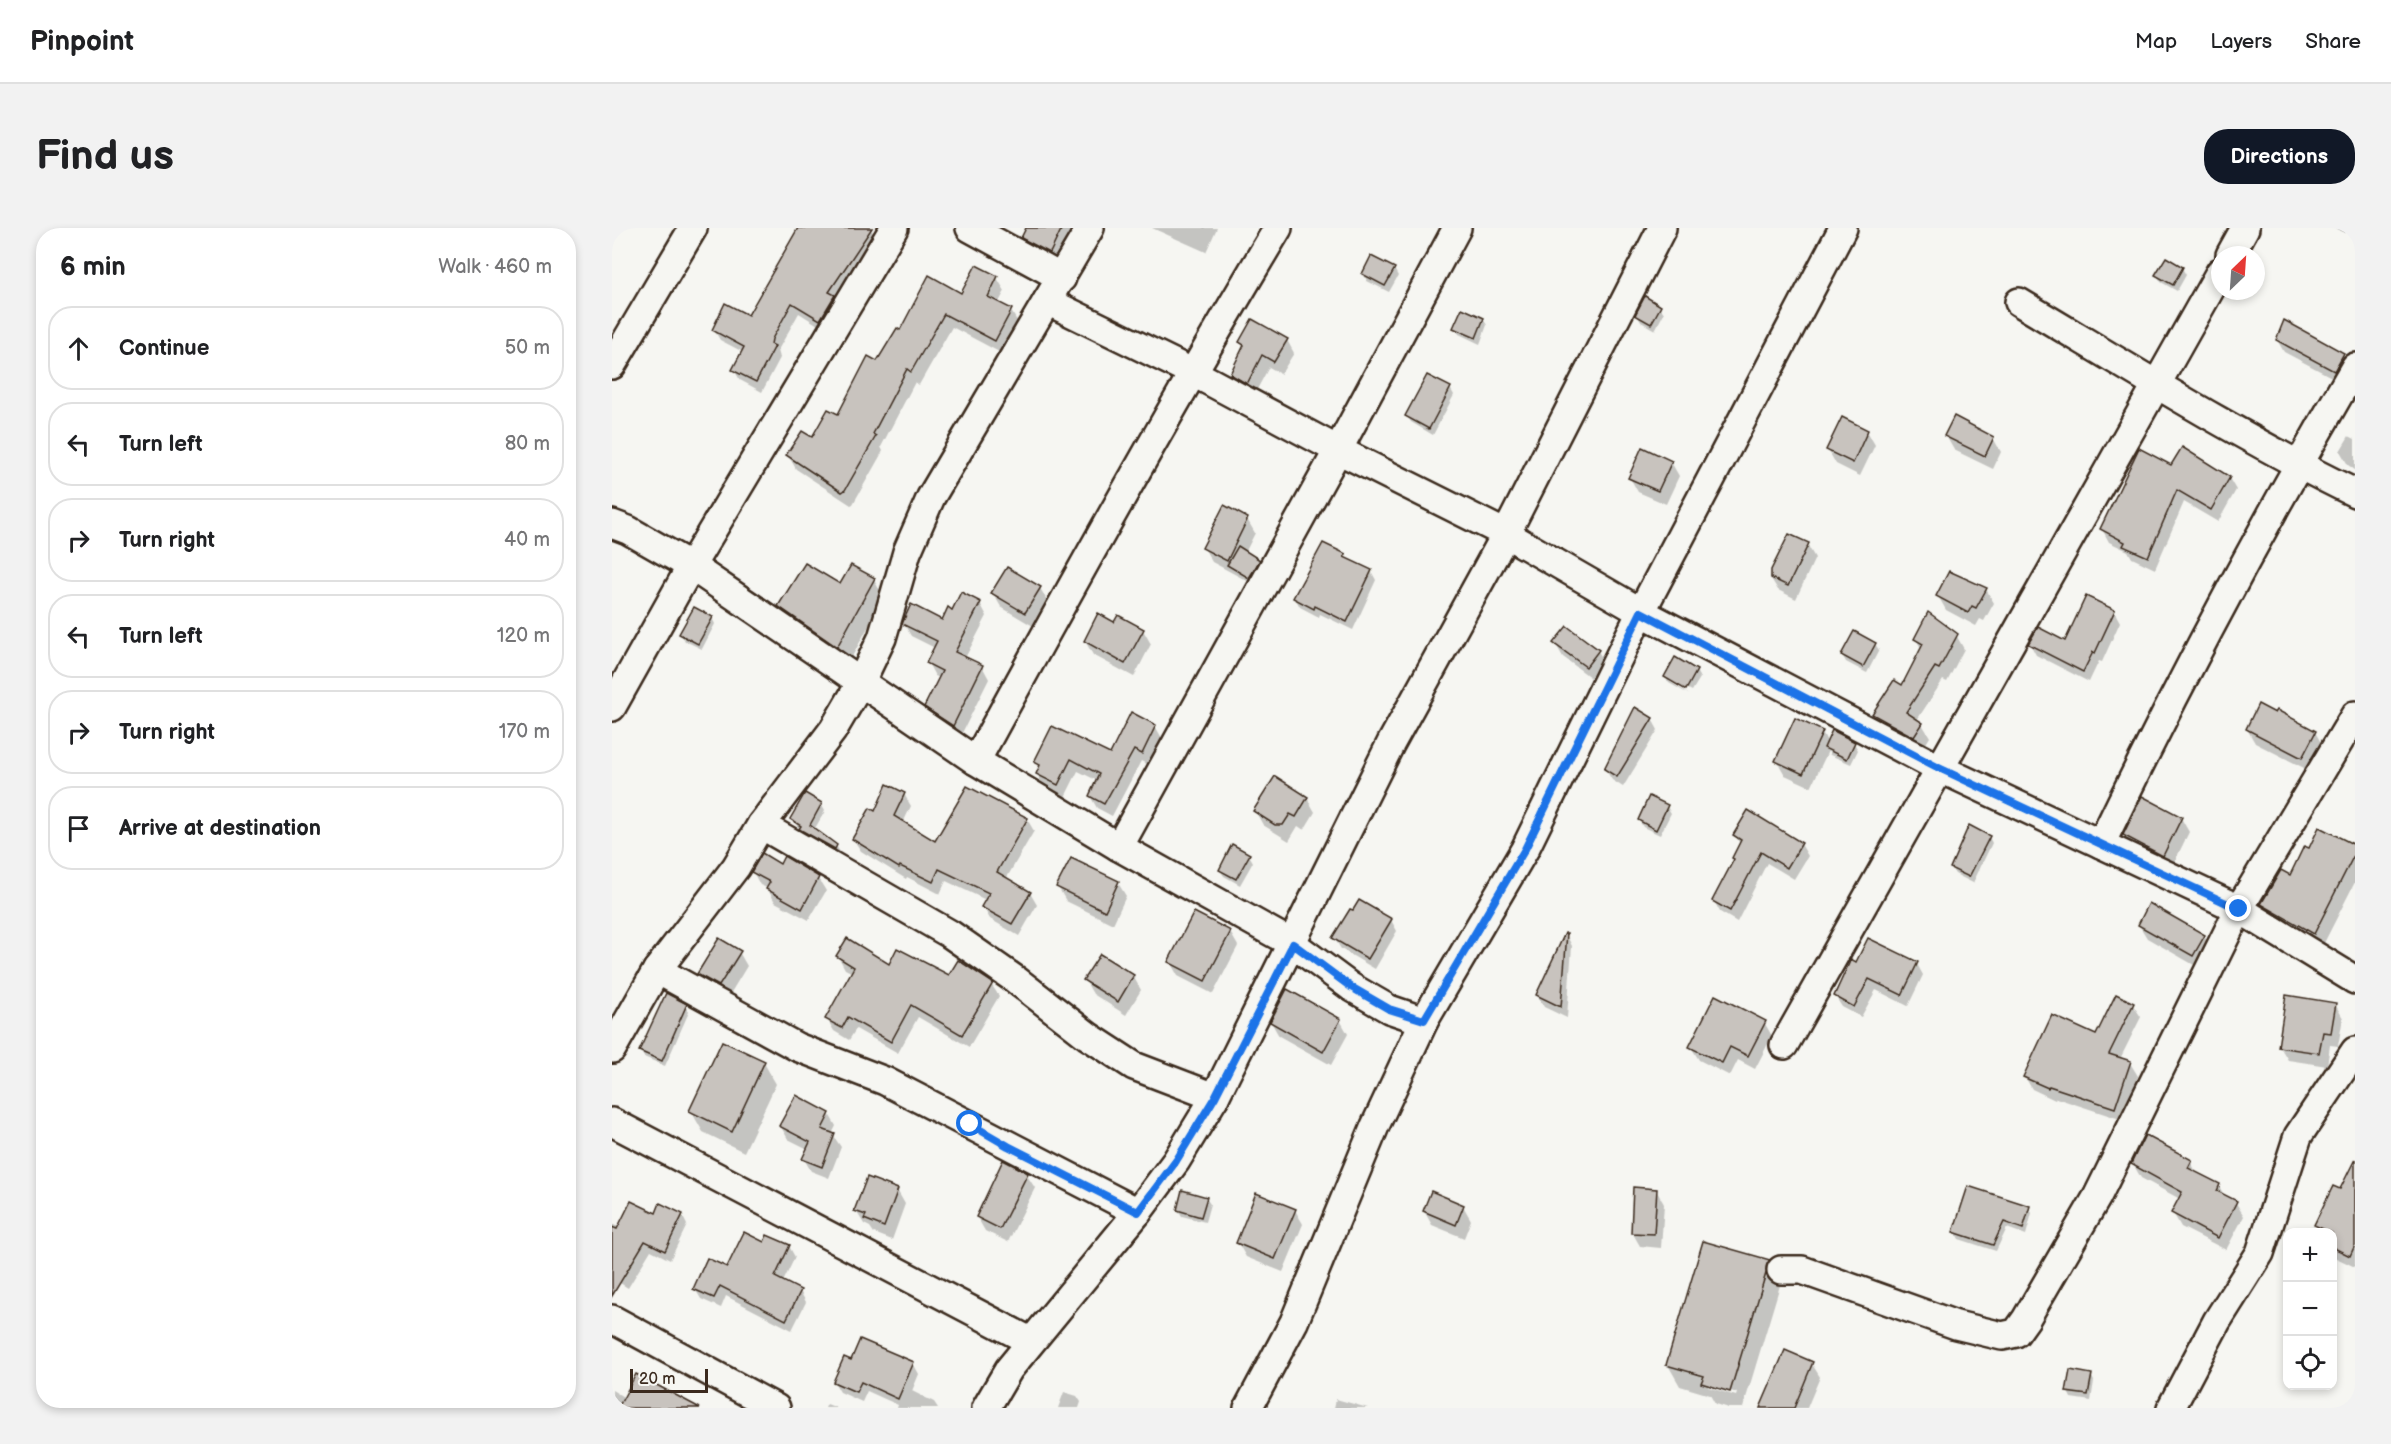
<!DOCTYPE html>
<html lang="en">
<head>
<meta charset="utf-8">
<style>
  :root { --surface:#fff; --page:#f2f2f2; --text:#202124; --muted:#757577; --line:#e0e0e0; --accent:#111827 }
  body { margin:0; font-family:"Balsamiq Sans",sans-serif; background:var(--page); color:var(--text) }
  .controls { position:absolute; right:18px; bottom:18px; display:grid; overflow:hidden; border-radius:12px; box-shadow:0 3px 9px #0003 }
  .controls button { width:54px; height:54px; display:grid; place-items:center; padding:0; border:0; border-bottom:2px solid var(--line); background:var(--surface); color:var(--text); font:30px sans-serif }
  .compass { position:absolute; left:1599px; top:18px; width:54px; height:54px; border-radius:50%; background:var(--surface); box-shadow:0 3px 9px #0003; rotate:25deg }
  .scale { position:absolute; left:18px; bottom:15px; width:78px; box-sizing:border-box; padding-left:6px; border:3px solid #3b2a1e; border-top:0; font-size:16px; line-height:21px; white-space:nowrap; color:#3b2a1e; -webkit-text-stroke:4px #f6f6f2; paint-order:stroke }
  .stop { position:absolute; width:18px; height:18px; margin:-14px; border:4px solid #1a73e8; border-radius:50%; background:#fff }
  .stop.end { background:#1a73e8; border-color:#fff; box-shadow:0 2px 6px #0008 }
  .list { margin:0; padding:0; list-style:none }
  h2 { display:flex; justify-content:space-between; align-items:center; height:78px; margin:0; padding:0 24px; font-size:26px }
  h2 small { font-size:20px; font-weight:400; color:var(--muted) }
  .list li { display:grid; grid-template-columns:39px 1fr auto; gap:18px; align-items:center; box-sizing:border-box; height:84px; margin:0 12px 12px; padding:0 12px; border:2px solid var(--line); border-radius:24px }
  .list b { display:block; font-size:22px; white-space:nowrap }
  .list em { font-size:20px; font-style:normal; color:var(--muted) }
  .icon { flex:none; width:33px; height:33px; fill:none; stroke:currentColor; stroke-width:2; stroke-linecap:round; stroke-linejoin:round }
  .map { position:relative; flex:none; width:1743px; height:1180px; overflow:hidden; border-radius:24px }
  header { display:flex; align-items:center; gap:36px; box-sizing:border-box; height:84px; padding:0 30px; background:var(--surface); border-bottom:2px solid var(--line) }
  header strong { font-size:28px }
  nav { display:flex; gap:33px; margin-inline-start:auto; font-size:21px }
  .intro { display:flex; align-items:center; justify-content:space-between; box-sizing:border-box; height:144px; padding:0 36px }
  h1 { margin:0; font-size:42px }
  .button { padding:15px 27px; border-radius:24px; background:var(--accent); color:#fff; font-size:21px; font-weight:700 }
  main { display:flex; gap:36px; padding:0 36px }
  aside { flex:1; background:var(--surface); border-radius:24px; box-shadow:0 3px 9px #0003 }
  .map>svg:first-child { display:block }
  .shadow { fill:#0003; fill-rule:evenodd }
  .building { fill:#c8c3be; stroke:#3b2a1e; stroke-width:1.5 }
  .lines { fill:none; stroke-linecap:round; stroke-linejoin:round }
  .minor-casing { stroke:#3b2a1e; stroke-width:32 }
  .minor { stroke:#f6f6f2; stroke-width:27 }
  .route { stroke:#1a73e8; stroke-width:8 }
</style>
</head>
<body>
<header>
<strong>Pinpoint</strong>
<nav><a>Map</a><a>Layers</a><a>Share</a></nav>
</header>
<div class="intro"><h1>Find us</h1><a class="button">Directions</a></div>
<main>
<aside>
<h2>6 min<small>Walk · 460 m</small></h2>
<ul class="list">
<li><svg class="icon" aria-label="ahead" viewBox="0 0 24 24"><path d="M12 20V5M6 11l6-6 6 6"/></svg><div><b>Continue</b></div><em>50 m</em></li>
<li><svg class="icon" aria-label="left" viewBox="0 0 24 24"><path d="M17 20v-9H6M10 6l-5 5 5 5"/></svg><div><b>Turn left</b></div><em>80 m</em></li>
<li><svg class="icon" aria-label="right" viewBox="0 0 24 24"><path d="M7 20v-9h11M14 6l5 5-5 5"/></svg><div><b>Turn right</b></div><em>40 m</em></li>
<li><svg class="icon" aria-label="left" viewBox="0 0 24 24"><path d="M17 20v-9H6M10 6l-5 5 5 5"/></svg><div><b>Turn left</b></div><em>120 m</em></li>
<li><svg class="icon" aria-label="right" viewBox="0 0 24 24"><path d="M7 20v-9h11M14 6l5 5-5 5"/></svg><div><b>Turn right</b></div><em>170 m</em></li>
<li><svg class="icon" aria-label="arrive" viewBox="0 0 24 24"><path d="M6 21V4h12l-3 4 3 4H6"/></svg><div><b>Arrive at destination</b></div></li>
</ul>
</aside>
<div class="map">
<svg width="1743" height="1180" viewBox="0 0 1743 1180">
  <rect width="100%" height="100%" fill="#f6f6f2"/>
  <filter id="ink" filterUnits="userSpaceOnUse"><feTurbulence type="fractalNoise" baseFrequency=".0167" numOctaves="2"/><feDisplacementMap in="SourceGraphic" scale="12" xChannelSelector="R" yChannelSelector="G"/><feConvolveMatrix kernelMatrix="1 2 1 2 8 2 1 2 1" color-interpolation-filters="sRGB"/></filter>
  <g filter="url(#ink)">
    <g class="shadow">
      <polygon points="193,0 258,0 265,11 214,102 187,85 166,122 168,130 150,164 128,152 122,142 131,124 108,112 102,102 137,89"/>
      <polygon points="415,0 464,0 446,38 419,24 410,10"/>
      <polygon points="540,0 605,0 594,24"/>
      <polygon points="1723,0 1736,0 1733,5"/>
      <polygon points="1570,40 1574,47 1565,63 1549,54 1545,47"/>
      <polygon points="782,41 786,48 777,64 755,53 752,46"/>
      <polygon points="385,50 393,63 386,76 399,83 407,96 391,126 340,99 307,157 303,154 269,219 271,223 241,276 239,277 184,241 176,227 200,211 226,188 288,104"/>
      <polygon points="1048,79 1052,85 1043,102 1029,94 1025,87"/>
      <polygon points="871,91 875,97 868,116 847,106 843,100"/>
      <polygon points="675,112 682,125 669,146 657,139 642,167 627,159 619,146 632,121 629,114"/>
      <polygon points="1665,112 1731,126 1738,138 1729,154 1672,124"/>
      <polygon points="838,160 842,167 821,207 799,194 795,188"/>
      <polygon points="1255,203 1263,217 1248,248 1224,236 1216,222"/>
      <polygon points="1334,208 1381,210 1389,224 1381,241 1342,222"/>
      <polygon points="1737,208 1743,211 1743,242 1736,237 1728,223"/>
      <polygon points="1059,234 1067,248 1054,276 1026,264 1018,250"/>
      <polygon points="1559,239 1617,250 1624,262 1606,294 1572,274 1543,341 1520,330 1516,323 1497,314 1490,301"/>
      <polygon points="635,291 643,305 633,325 646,333 650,339 641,356 600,334 592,320"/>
      <polygon points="1177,308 1195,316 1203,330 1184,371 1166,362 1158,349"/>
      <polygon points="733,328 735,332 759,343 764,352 741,402 708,386 707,389 688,379 683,370"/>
      <polygon points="262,352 272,370 236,436 179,397 168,378 228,358"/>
      <polygon points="428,360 436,374 421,398 389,379 381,365"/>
      <polygon points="1374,361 1382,375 1372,393 1368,391 1364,398 1334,382 1326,368"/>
      <polygon points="368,375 375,388 353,430 370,438 377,451 348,509 321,491 314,479 328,450 323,448 316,435 323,420 299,408 292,396 330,394 340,384"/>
      <polygon points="1502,383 1508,394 1490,434 1487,433 1477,454 1424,427 1418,416 1454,415"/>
      <polygon points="507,389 531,402 539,416 522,449 481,427 473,413 503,396"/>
      <polygon points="100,390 103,396 90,421 73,413 69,406"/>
      <polygon points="1344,407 1352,421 1335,454 1331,452 1305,492 1310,496 1318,509 1310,522 1269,500 1261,486 1291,459 1310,422 1304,411"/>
      <polygon points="943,415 986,423 994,437 982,452 951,429"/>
      <polygon points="1263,416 1267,422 1255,445 1234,434 1230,427"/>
      <polygon points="1084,443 1088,450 1080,463 1057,450 1057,453 1078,467 1057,455 1053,449"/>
      <polygon points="1040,491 1046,502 1011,559 1000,552 993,541"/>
      <polygon points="543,498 550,510 537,537 529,533 500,588 485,580 478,568 486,553 466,543 453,569 432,559 425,546 428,540 424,533 498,528"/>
      <polygon points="1635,501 1703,504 1711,518 1698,543 1643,515"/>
      <polygon points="1210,504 1216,515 1242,515 1246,522 1239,536 1218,527 1216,523 1199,559 1173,547 1165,533"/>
      <polygon points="292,566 299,578 291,595 323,615 415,591 422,603 394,651 418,665 425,677 407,708 378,691 371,679 374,672 334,653 328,666 295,649 294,651 249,623 241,611 264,585"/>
      <polygon points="194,568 209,576 213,583 202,602 224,618 228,624 227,627 192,607 180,591"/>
      <polygon points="695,570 703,584 692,602 686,598 677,613 651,597 643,583"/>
      <polygon points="1055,579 1059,585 1048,607 1031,599 1027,592"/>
      <polygon points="1569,590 1577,604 1559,641 1520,621 1512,607"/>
      <polygon points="1123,607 1189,616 1196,628 1182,651 1155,635 1125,694 1108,684 1102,673 1123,632 1128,616"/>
      <polygon points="1377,609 1380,615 1361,655 1343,646 1339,640"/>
      <polygon points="1743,618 1743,654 1710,719 1659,690 1651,676 1679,649 1698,622"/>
      <polygon points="637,627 641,634 628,657 612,648 608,642"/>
      <polygon points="169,638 206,650 214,663 197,692 163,674 155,660 148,657 141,644"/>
      <polygon points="506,655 514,668 501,696 454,673 446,659"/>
      <polygon points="779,692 785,703 763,741 729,721 722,710"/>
      <polygon points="1527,697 1592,708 1600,722 1589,741 1535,710"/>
      <polygon points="618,704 626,718 601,766 566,748 558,734"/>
      <polygon points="954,706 960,718 955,790 932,779 925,767"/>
      <polygon points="127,724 135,738 115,771 95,760 87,746"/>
      <polygon points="226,728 379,756 387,768 357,819 306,789 286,825 244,801 237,812 222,803 215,791 241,745 233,741"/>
      <polygon points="1245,736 1305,736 1311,747 1296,778 1264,762 1249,789 1230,779 1223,768"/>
      <polygon points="521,748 529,762 514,787 481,766 473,752"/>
      <polygon points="1505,768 1521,777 1529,789 1508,831 1518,835 1526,848 1511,892 1444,870 1443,872 1420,861 1413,849 1484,809"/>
      <polygon points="1723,776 1731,790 1726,818 1718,817 1715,838 1676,832 1668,819"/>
      <polygon points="74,777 77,784 53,838 32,829 28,823"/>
      <polygon points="728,792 736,806 719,837 667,808 659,794"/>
      <polygon points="1152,794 1160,808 1143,841 1126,832 1118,848 1087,832 1079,819"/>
      <polygon points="152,835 164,856 132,924 91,904 79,883"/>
      <polygon points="217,886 224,898 220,906 229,919 217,950 199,943 192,931 196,921 176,911 169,899"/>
      <polygon points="1578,933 1586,947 1607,958 1613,969 1624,975 1632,988 1614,1022 1569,999 1561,985 1568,971 1529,950 1521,936"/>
      <polygon points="414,946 423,960 396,1014 373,1003 365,989"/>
      <polygon points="1743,955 1743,1039 1720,1028 1720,1004 1707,1004 1703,997 1728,963"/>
      <polygon points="285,962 293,976 280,1012 262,1005 258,999 252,996 244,983"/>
      <polygon points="1044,962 1052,976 1049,1020 1028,1018 1020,1004"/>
      <polygon points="594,970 598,976 593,994 570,988 566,982"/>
      <polygon points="851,978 859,992 852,1010 820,997 812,983"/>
      <polygon points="1417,979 1420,985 1414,1007 1395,1000 1384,1023 1347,1011 1343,1004"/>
      <polygon points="683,982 691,996 671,1044 634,1029 626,1015"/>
      <polygon points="45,987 70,987 75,997 58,1032 39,1022 16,1060 0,1050 0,996 8,1000"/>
      <polygon points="152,1016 177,1018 183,1029 171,1054 188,1063 194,1074 180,1102 114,1068 109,1080 89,1071 83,1061"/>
      <path d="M1157,1033L1169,1054L1131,1180H1116L1103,1176L1098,1167L1068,1158L1056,1137ZM1096,1156L1125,1165L1124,1168L1096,1159Z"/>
      <polygon points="301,1135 307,1146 300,1163 322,1174 326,1180 285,1180 286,1177 255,1163 250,1174 228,1164 222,1154"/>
      <polygon points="1200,1136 1208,1149 1195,1180 1149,1180"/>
      <polygon points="1479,1147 1482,1153 1479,1173 1459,1170 1456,1164"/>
      <polygon points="25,1148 88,1180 0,1180 0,1162 13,1170"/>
      <polygon points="452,1164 465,1168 469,1174 467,1180 446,1180"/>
      <polygon points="724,1171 756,1180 722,1180"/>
      <polygon points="215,1176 225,1180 213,1180"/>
    </g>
    <g class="building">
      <polygon points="186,0 260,0 217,64 223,67 208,92 180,75 160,111 159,116 163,118 144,154 120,142 132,119 100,102 113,75 136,87"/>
      <polygon points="414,0 450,0 438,25 409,10"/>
      <polygon points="759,28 783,40 773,58 750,46"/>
      <polygon points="1554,29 1571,39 1561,57 1543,47"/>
      <polygon points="364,37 386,48 376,69 400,81 383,113 332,86 299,144 295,141 261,206 264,208 233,262 230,264 174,227 190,203 200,209 216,181 226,186 256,128 265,133 285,100 288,102 317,47 349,65"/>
      <polygon points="1033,68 1049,78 1039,96 1023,87"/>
      <polygon points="850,80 872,90 864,110 841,100"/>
      <polygon points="640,91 676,111 662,134 650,127 635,156 618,146 632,117 627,114"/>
      <polygon points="1672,92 1732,125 1722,143 1664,112"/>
      <polygon points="815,147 839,159 817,201 793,188"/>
      <polygon points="1342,188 1382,209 1373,228 1332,208"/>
      <polygon points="1230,189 1256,202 1241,235 1214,222"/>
      <polygon points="1030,219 1060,233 1046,263 1016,250"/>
      <polygon points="1570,219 1618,249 1599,282 1565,262 1536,329 1511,318 1513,314 1488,301 1527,220 1559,237"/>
      <polygon points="612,277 636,290 615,333 590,320"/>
      <polygon points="1177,306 1197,315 1176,358 1159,350 1159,342"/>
      <polygon points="711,315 734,326 732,329 760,342 735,394 703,378 702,381 681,370"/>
      <polygon points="626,318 648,332 637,350 615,337"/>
      <polygon points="193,335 228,356 239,337 263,350 225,419 166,378"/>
      <polygon points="395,339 429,359 413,385 379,365"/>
      <polygon points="1337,343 1375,360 1364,380 1360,378 1356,385 1324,368"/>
      <polygon points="349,364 369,374 343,424 371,437 341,498 312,479 330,443 314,435 325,413 290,396 299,376 330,392 336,379 340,382"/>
      <polygon points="1474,368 1503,382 1483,425 1481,424 1471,444 1416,416 1426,399 1453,413"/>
      <polygon points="82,379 101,389 86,416 67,406"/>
      <polygon points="1316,384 1346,406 1327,441 1323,439 1294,484 1311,495 1302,509 1260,486 1282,452 1290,457 1311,416 1302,411"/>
      <polygon points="486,385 502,394 506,387 532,401 513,436 472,413"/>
      <polygon points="955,398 987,422 974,439 941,415"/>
      <polygon points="1242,403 1264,415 1251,439 1229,427"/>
      <polygon points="1063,429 1085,442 1074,462 1052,449"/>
      <polygon points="1646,476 1663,485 1665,482 1704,503 1690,530 1634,501"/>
      <polygon points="1023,479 1041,490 1005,549 992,541"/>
      <polygon points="519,484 544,497 530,526 522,522 492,576 477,568 487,546 459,531 446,557 424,546 428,537 422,534 440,498 498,526"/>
      <polygon points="1183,490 1211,503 1191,546 1163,533"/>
      <polygon points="1220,502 1243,514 1235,531 1212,520"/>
      <polygon points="663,548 696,569 684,589 678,586 671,597 663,597 641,583"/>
      <polygon points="275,556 293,565 282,588 323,613 355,558 416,590 385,644 419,664 400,696 369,679 377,665 327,641 321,654 288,638 287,640 240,611 258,580 263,583"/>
      <polygon points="193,565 210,575 198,597 225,617 223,621 187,601 189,598 178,591"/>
      <polygon points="1037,568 1056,577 1044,602 1026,592"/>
      <polygon points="1530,568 1570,589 1551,628 1511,607"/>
      <polygon points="1136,582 1190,615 1175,640 1149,624 1118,683 1100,673 1122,631 1120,630 1129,612 1121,607"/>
      <polygon points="1357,597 1378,608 1357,649 1338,640"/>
      <polygon points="1707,599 1743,617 1743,625 1702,706 1649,676 1669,642 1678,647 1692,618 1697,620"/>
      <polygon points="620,616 638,626 624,651 607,642"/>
      <polygon points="150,625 168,636 172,628 207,649 190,681 154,661 158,654 139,644"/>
      <polygon points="459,630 507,653 493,683 444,659"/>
      <polygon points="747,672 780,691 756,731 720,710 738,681 741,682"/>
      <polygon points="1537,675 1593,707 1581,728 1526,697"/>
      <polygon points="582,684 619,703 593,753 556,734"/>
      <polygon points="953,705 955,705 949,779 924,767"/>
      <polygon points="107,710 129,723 107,758 85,746"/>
      <polygon points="235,710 277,736 285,720 337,747 346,732 381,755 350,807 299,777 279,814 236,789 230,800 213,791 242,739 224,728"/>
      <polygon points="1256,710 1306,734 1290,767 1257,751 1242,779 1222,768 1239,731 1244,734"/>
      <polygon points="488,726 522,747 506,774 471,752"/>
      <polygon points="675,761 729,791 711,824 658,794"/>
      <polygon points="54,765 75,776 50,833 27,823"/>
      <polygon points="1504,766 1522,775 1497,826 1519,833 1503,880 1437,858 1436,860 1411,849 1440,787 1484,807"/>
      <polygon points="1103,767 1154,793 1136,828 1118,819 1110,835 1077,819"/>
      <polygon points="1674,767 1724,775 1719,805 1711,804 1707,825 1666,819"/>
      <polygon points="110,813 153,833 120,904 77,883"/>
      <polygon points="184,867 218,885 210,901 223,906 210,939 190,931 198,914 167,898"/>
      <polygon points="1533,907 1580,932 1576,940 1608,956 1605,963 1625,973 1606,1010 1559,985 1570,964 1519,936"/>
      <polygon points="1743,931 1743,1017 1738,1028 1720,1019 1720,1005 1702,997 1721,958 1728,961"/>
      <polygon points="391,932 416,945 388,1001 364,989"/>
      <polygon points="255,949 286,961 272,999 252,991 254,987 242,983"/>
      <polygon points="1356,958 1418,978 1411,1001 1392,994 1381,1017 1341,1004"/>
      <polygon points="1021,959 1045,961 1042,1006 1019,1005"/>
      <polygon points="570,962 595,969 589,989 565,982"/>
      <polygon points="819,963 852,977 844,997 811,983"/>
      <polygon points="644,965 684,981 663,1031 624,1015"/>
      <polygon points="19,973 44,985 48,975 71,986 53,1023 33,1013 0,1068 0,999 5,1001"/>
      <polygon points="132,1004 152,1014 155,1007 178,1017 163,1049 189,1062 174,1092 108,1058 102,1070 81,1061 95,1030 115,1039"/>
      <polygon points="1091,1013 1158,1032 1118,1164 1089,1155 1092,1148 1054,1137"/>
      <polygon points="248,1111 302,1134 286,1171 249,1154 244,1164 221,1154 232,1129 239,1132"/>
      <polygon points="1173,1122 1201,1134 1182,1180 1148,1180"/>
      <polygon points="1458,1142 1480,1146 1476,1167 1454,1164"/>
      <polygon points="24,1146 88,1180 6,1180"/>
    </g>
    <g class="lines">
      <defs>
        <g id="minor">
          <polyline points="358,0 450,50"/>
          <polyline points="1618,27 1633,0"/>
          <polyline points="435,73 580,144 726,222 894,306 1029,384 1327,540 1627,681 1743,752"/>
          <path d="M1407,74C1518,140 1627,209 1743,265"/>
          <polyline points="0,137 81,0"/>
          <polyline points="0,296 16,302 79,338 364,533 507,619 681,716 739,759 777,781 812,793"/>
          <polyline points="0,479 79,338 282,0"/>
          <path d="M364,533C462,353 561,175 666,0"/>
          <polyline points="149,597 338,706 404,752 476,808 522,838 603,869"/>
          <path d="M1489,616C1567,454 1652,295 1743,139"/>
          <polyline points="507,619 726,222 845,0"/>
          <polyline points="45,742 185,819 273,853 526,984"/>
          <polyline points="1172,817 1608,44"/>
          <polyline points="0,821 45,742 124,639 149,597 221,502 248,456 270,410 295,324 319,269 478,0"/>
          <polyline points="0,894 418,1113"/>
          <polyline points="1169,1042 1190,1042 1344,1097 1390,1108 1404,1105 1414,1091 1485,969 1627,681 1743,487"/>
          <polyline points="0,1091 164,1180"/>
          <polyline points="374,1180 397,1141 526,984 564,933 603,869 779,515 894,306 1050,0"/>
          <polyline points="636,1180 682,1094 763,898 812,793 913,621 1029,384 1231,0"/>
          <polyline points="1559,1180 1605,1093 1648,1025 1686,908 1743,823"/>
        </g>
      </defs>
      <use href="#minor" class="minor-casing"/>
      <use href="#minor" class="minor"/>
    </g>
  </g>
  <g class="lines" filter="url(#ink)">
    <polyline class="route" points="358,896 396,918 526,984 564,933 603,869 681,716 739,759 777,781 812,792 913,621 1029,384 1327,540 1627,681"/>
  </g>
</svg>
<div class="controls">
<button>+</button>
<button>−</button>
<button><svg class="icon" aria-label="locate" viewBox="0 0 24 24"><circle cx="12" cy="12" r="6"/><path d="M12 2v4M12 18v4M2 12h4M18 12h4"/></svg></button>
</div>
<svg class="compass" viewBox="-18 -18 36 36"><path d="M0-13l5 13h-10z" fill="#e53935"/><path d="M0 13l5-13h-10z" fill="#757577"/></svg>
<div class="scale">20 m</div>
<div class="stop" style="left:358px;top:896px"></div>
<div class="stop end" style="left:1627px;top:681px"></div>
</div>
</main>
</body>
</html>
